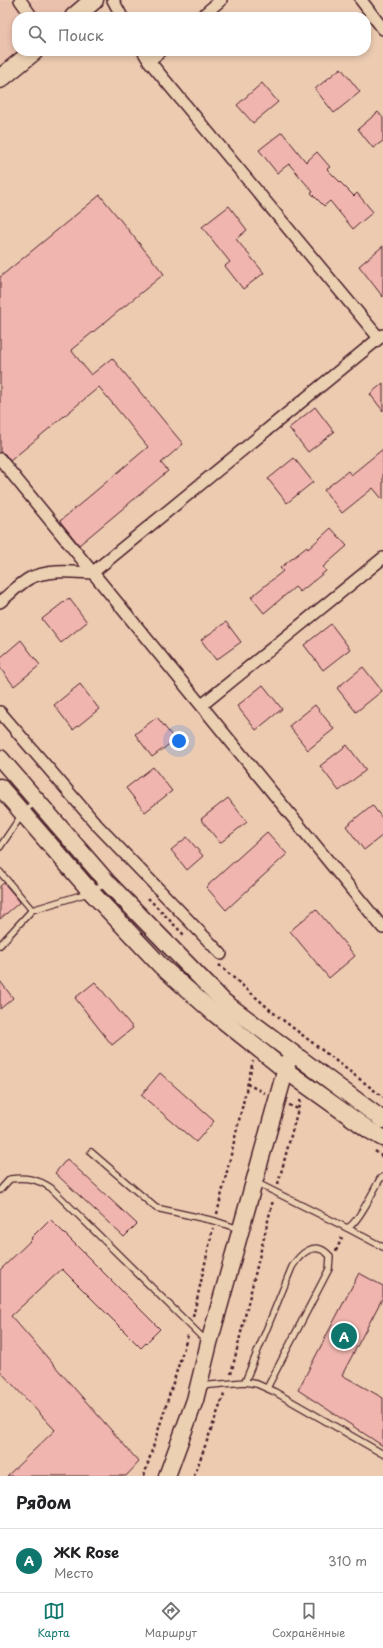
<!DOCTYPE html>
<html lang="ru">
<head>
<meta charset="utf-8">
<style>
  :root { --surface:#fff; --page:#f6f6f6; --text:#202124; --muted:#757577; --line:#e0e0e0; --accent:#0f766e }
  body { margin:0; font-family:"Playpen Sans",sans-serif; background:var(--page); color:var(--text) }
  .you { position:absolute; left:179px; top:741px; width:14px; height:14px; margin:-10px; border:3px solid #fff; border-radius:50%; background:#1a73e8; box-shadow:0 0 0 6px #1a73e833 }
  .badge { display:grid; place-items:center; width:26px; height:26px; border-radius:50%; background:var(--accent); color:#fff; font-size:13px; font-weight:700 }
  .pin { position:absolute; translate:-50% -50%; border:2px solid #fff; box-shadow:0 1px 4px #0006 }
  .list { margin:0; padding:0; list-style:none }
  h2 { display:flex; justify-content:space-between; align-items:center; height:52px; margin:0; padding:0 16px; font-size:17px }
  h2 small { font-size:13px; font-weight:400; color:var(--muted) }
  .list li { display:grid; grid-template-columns:26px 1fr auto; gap:12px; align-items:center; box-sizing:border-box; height:64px; padding:0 16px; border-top:1px solid var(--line) }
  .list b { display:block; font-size:15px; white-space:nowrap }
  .list p { margin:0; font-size:13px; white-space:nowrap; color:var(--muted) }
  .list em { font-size:13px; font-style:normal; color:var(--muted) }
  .icon { flex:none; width:22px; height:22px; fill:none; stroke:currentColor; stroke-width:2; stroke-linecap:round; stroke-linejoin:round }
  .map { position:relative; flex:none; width:383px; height:1476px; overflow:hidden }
  .search { position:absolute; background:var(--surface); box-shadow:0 2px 6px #0003; left:12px; right:12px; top:12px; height:44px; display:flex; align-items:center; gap:10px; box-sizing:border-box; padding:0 14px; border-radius:16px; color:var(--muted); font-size:15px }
  .sheet { height:116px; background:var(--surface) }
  nav { display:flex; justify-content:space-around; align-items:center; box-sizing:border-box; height:56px; border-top:1px solid var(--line); background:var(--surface); font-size:11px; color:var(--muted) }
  nav a { display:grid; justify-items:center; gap:2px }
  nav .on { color:var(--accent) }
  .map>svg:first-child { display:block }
  .built { fill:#eac1ad }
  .building { fill:#f0b5ae; stroke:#4a1f2b }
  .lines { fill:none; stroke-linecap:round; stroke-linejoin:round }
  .lane-casing { stroke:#4a1f2b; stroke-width:8 }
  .street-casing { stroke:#4a1f2b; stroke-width:14 }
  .secondary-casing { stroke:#4a1f2b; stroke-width:19 }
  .primary-casing { stroke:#4a1f2b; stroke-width:21 }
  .path { stroke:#4a1f2b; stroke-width:2.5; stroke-dasharray:3 3; stroke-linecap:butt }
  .lane { stroke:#ebd0b2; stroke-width:5.5 }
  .street { stroke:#ebd0b2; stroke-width:11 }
  .secondary { stroke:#ebd0b2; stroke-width:16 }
  .primary { stroke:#ebd0b2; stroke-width:18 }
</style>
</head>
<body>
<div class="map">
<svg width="383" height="1476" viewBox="0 0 383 1476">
  <rect width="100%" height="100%" fill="#eccbb1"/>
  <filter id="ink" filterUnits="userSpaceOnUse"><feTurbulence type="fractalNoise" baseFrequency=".025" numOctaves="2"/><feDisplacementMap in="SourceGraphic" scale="8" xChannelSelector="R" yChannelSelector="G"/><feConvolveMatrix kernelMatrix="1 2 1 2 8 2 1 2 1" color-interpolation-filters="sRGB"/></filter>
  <g filter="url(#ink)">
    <polygon class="built" points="0,0 93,0 72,17 17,17 17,51 32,51 0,78"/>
    <g class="building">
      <polygon points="341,68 360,92 334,113 315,89"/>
      <polygon points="262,83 278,102 253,123 237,105"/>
      <polygon points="378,112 383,118 383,141 373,148 358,129"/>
      <polygon points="282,132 306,162 317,152 330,167 327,169 354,196 357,193 373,212 353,229 330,201 324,206 311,193 313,192 289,164 277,173 259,150"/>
      <polygon points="100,195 164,274 71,350 91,375 112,358 183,444 161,463 168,471 79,545 60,521 148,447 99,387 10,461 5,454 0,452 0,277"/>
      <polygon points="229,206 247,230 236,239 264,273 243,289 225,266 230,262 202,227"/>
      <polygon points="383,246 383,297 359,266"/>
      <polygon points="383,383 383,411 370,394"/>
      <polygon points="315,407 334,432 308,452 289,428"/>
      <polygon points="383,449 383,500 373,488 342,513 324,490 348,471 351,475"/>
      <polygon points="294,458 313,482 287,503 268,479"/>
      <polygon points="331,528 347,546 323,567 326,571 300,592 295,587 264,613 251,597 283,571 280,568 307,547 308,549"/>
      <polygon points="69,598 87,622 61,643 42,619"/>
      <polygon points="226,622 241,642 216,660 201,640"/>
      <polygon points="331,624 350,649 323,670 304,645"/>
      <polygon points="21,640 40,665 14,686 0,668 0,658"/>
      <polygon points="363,667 382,691 356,712 337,688"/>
      <polygon points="80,684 99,709 73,730 54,705"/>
      <polygon points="263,685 282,709 256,730 237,706"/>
      <polygon points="315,705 334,729 308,750 289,726"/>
      <polygon points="157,717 175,740 152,757 135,734"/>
      <polygon points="347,745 366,770 339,791 320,766"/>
      <polygon points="153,767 172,791 145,812 126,788"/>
      <polygon points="228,798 247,822 220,843 201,819"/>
      <polygon points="372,805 383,819 383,835 364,850 346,826"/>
      <polygon points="267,832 287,854 226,910 206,887"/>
      <polygon points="187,837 203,856 187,870 171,850"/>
      <polygon points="4,883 20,902 0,919 0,886"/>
      <polygon points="316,909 355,956 329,978 290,931"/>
      <polygon points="0,981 13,998 0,1009"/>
      <polygon points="95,982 133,1028 112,1045 75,998"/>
      <polygon points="160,1073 214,1121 196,1142 141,1095"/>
      <polygon points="67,1159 137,1224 124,1237 55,1173"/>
      <polygon points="50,1219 160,1329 141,1348 62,1269 11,1316 139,1462 126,1476 7,1476 55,1430 0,1371 0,1270 32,1239 31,1238"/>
      <polygon points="359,1273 383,1286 383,1297 342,1375 383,1398 383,1446 298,1390"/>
    </g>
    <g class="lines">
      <defs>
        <g id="lane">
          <polyline points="0,847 23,813 36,800"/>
          <polyline points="0,872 32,910 91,892 106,883"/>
          <polyline points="0,945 32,910"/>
          <polyline points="91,1152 156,1208 215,1221 239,1229"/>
          <path d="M255,1182L347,1228C357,1225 374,1190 380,1179L383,1177"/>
          <path d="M0,1190L10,1179C26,1177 38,1179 51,1188L207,1342"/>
          <polyline points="347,1228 383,1247"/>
          <path d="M245,1382L292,1267C300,1254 315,1239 330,1256L329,1269L267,1388"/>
          <polyline points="200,1386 245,1382 257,1384 275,1392 383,1454"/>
        </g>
        <g id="street">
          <polyline points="20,0 32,17"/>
          <polyline points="113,0 122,17"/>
          <polyline points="361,0 383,29"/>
          <polyline points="201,17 221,0"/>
          <polyline points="143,51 149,61 379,338"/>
          <polyline points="149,61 161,51"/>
          <path d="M0,459C127,616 256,771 383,928"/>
          <path d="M0,602C9,595 19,584 30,578C49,569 72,572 92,573L383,335"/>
          <polyline points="202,705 383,558"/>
          <polyline points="0,712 97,825 221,954"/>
        </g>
        <g id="secondary">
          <polyline points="0,758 109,884 224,1002 383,1120"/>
          <polyline points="0,787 91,892 161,966 215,1014 285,1070 369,1130 383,1138"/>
          <polyline points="167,1476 195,1400 209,1343 288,1061"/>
        </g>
        <g id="primary">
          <polyline points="74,17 94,0"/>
          <polyline points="0,79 34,51"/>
        </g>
      </defs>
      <use href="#lane" class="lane-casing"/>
      <use href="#street" class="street-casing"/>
      <use href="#secondary" class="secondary-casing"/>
      <use href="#primary" class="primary-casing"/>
      <g class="path">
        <polyline points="148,898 184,935"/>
        <polyline points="219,965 275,1014 383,1097"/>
        <polyline points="247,1084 265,1093"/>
        <polyline points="289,1105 298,1109"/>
        <polyline points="375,1151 383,1157"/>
        <polyline points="278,1184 301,1098"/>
        <polyline points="217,1214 253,1061"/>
        <polyline points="336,1251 343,1235"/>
        <polyline points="193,1317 213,1228"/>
        <polyline points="231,1374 273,1200"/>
        <polyline points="144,1476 188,1335"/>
        <polyline points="194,1476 225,1392"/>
      </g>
      <use href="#lane" class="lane"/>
      <use href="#street" class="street"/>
      <use href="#secondary" class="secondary"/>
      <use href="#primary" class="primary"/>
    </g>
  </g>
</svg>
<div class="you"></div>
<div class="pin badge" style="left:344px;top:1336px">A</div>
<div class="search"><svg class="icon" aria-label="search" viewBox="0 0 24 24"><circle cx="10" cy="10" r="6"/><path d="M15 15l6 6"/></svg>Поиск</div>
</div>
<section class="sheet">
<h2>Рядом<small></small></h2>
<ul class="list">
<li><span class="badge">A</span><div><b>ЖК Rose</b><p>Место</p></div><em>310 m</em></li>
</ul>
</section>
<nav>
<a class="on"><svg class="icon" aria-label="map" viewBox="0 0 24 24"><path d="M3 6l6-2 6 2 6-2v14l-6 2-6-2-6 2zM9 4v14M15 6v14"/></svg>Карта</a>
<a><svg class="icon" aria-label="directions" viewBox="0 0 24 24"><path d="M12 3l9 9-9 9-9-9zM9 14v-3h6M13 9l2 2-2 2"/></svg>Маршрут</a>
<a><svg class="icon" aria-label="saved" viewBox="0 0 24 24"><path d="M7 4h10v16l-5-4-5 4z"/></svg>Сохранённые</a>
</nav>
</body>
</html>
